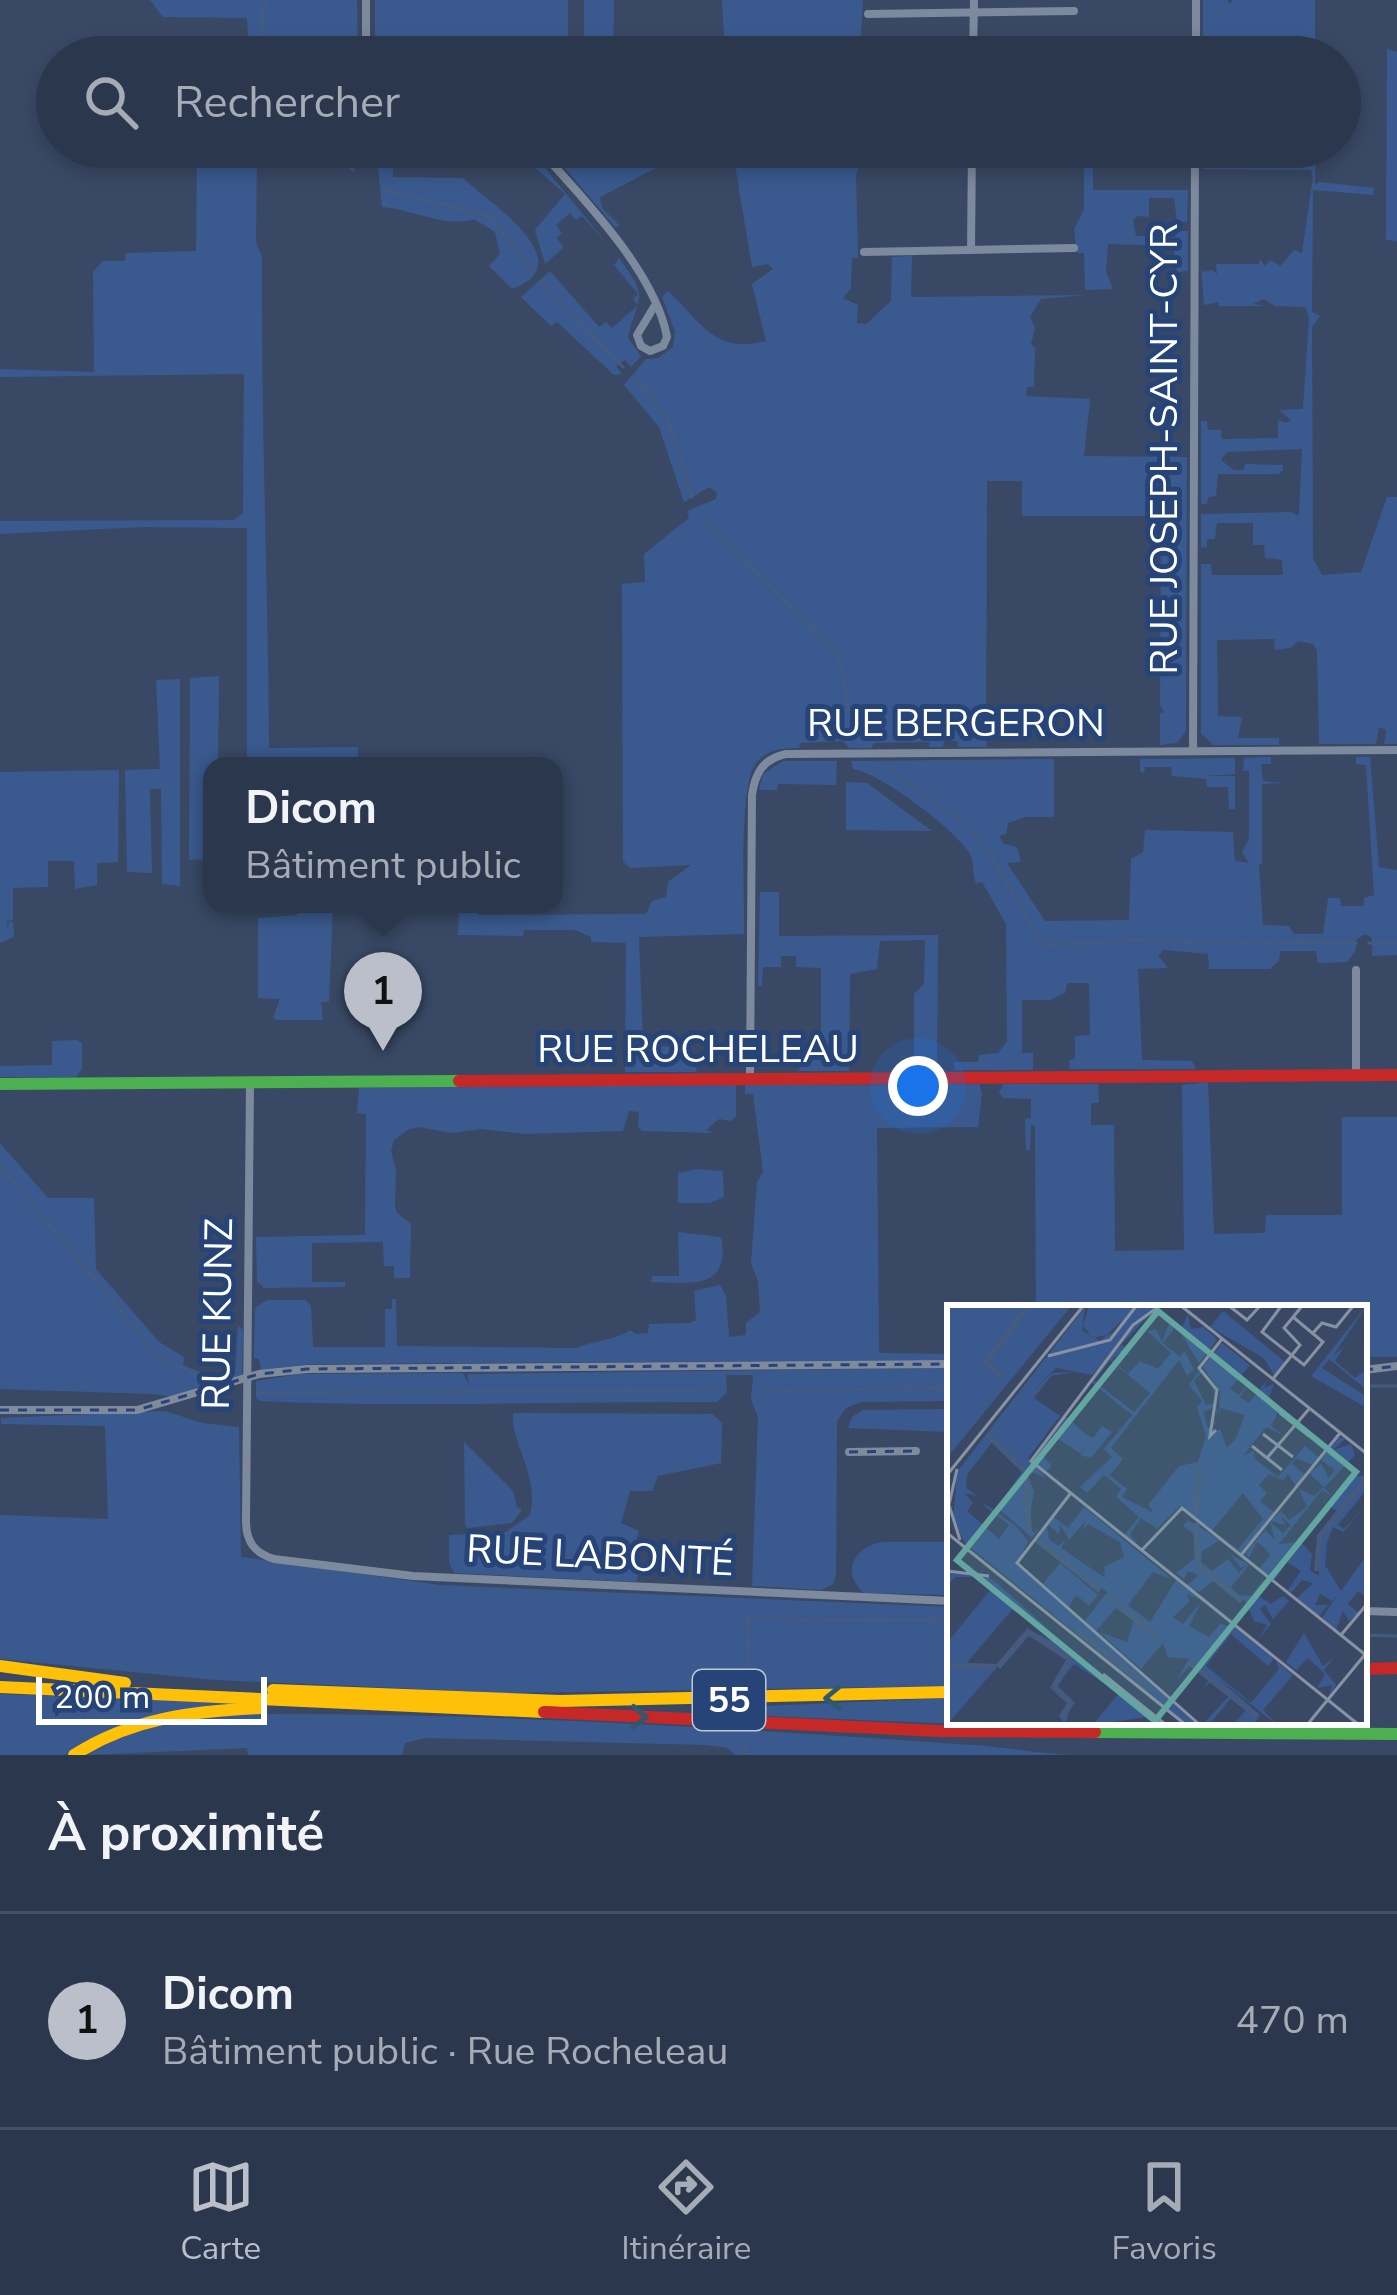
<!DOCTYPE html>
<html lang="fr">
<head>
<meta charset="utf-8">
<style>
  :root { --surface:#2b374c; --page:#333f53; --text:#f1f3f6; --muted:#a6acb5; --line:#475164; --accent:#babfc9 }
  body { margin:0; font-family:"Nunito Sans",sans-serif; background:var(--page); color:var(--text) }
  .scale { position:absolute; left:36px; bottom:30px; width:231px; box-sizing:border-box; padding-left:12px; border:6px solid #fff; border-top:0; font-size:33px; line-height:42px; white-space:nowrap; color:#fff; -webkit-text-stroke:9px #264478; paint-order:stroke }
  .you { position:absolute; left:918px; top:1086px; width:42px; height:42px; margin:-30px; border:9px solid #fff; border-radius:50%; background:#1a73e8; box-shadow:0 0 0 18px #1a73e833 }
  .badge { display:grid; place-items:center; width:78px; height:78px; border-radius:50%; background:var(--accent); color:#111; font-size:39px; font-weight:700 }
  .pin { position:absolute; translate:-50% -99px; filter:drop-shadow(0 3px 6px #0008) }
  .pin::after { content:''; position:absolute; top:63px; width:42px; height:36px; background:inherit; clip-path:polygon(0 0,100% 0,50% 100%) }
  .popup { position:absolute; left:203px; top:757px; width:360px; height:156px; box-sizing:border-box; display:grid; place-content:center; border-radius:24px; background:var(--surface); filter:drop-shadow(0 3px 9px #0005); font-size:39px; white-space:nowrap; color:var(--muted) }
  .popup b { font-size:45px; color:var(--text) }
  .popup::after { content:''; position:absolute; left:50%; top:100%; margin-left:-24px; border:24px solid transparent; border-top-color:var(--surface) }
  .list { margin:0; padding:0; list-style:none }
  h2 { display:flex; justify-content:space-between; align-items:center; height:156px; margin:0; padding:0 48px; font-size:51px }
  h2 small { font-size:39px; font-weight:400; color:var(--muted) }
  .list li { display:grid; grid-template-columns:78px 1fr auto; gap:36px; align-items:center; box-sizing:border-box; height:216px; padding:0 48px; border-top:3px solid var(--line) }
  .list b { display:block; font-size:45px; white-space:nowrap }
  .list p { margin:0; font-size:39px; white-space:nowrap; color:var(--muted) }
  .list em { font-size:39px; font-style:normal; color:var(--muted) }
  .icon { flex:none; width:66px; height:66px; fill:none; stroke:currentColor; stroke-width:2; stroke-linecap:round; stroke-linejoin:round }
  .map { position:relative; flex:none; width:1397px; height:1755px; overflow:hidden }
  .search { position:absolute; background:var(--surface); box-shadow:0 6px 18px #0003; left:36px; right:36px; top:36px; height:132px; display:flex; align-items:center; gap:30px; box-sizing:border-box; padding:0 42px; border-radius:66px; color:var(--muted); font-size:45px }
  .sheet { height:372px; background:var(--surface) }
  nav { display:flex; justify-content:space-around; align-items:center; box-sizing:border-box; height:168px; border-top:3px solid var(--line); background:var(--surface); font-size:33px; color:var(--muted) }
  nav a { display:grid; justify-items:center; gap:6px }
  nav .on { color:var(--accent) }
  .map>svg:first-child { display:block }
  .green { fill:#3a5a8f }
  .lines { fill:none; stroke-linecap:round; stroke-linejoin:round }
  .stream { stroke:#445a7f; stroke-width:3 }
  .street { stroke:#7d899c; stroke-width:8 }
  .fast { stroke:#4caf50; stroke-width:12 }
  .slow { stroke:#ffc107; stroke-width:12 }
  .jam { stroke:#c62828; stroke-width:12 }
  .rail-casing { stroke:#7f8a9c; stroke-width:8 }
  .rail { stroke:#264478; stroke-width:3; stroke-dasharray:9; stroke-linecap:butt }
  .oneway { stroke:#2e5970 }
  .labels { text-anchor:middle; dominant-baseline:central; stroke-width:10; stroke-linejoin:round; paint-order:stroke }
  .shield { fill:#264478; stroke:#bec7d6; stroke-width:3 }
  .shield-label { font-size:36px; font-weight:bold; fill:#fff }
  .street-label { font-size:39px; fill:#fff; stroke:#264478 }
  .inset-river { fill:none; stroke:#445a7f; stroke-width:6 }
  .inset-road { fill:none; stroke:#8892a3; stroke-width:3 }
  .view { fill:#63a6a1; fill-opacity:0.15; stroke:#63a6a1; stroke-width:6 }
  .inset-edge { fill:none; stroke:#fff; stroke-width:6 }
</style>
</head>
<body>
<div class="map">
<svg width="1397" height="1755" viewBox="0 0 1397 1755">
  <rect width="100%" height="100%" fill="#394965"/>
  <g class="green">
    <polygon points="150,0 357,0 358,57 249,57 247,18 163,17"/>
    <rect x="375" y="0" width="193" height="57"/>
    <polygon points="584,0 614,0 613,57 584,57"/>
    <polygon points="722,0 863,0 860,52 879,57 725,57"/>
    <polygon points="1203,0 1227,0 1230,4 1233,0 1315,0 1315,57 1203,57"/>
    <polygon points="1387,49 1397,52 1397,241 1386,240"/>
    <path d="M197,147H257L256,243L262,257C261,421 268,584 269,748L358,747V766H247V528L144,527L0,534V521L234,520L243,513L244,374L0,377V369L94,372L93,272L103,261H125L126,253L196,251Z"/>
    <path d="M376,147H392L393,177L463,178C490,203 583,263 512,289L489,266L500,254L495,232L474,219C447,229 413,209 382,207Z"/>
    <polygon points="511,147 531,151 609,246 582,216 576,220 570,213 556,225 562,233 556,238 564,247 545,264 535,230 565,194"/>
    <polygon points="547,147 697,147 600,197 602,208 619,225 616,228"/>
    <path d="M732,147H856V156H863L856,175L858,258H852L851,288L843,298L858,305L857,323L866,324L891,301L892,257L912,256L911,297L1085,295L1041,299L1030,317L1035,328L1031,344L1035,348L1034,387H1027L1026,396L1090,399L1084,456L1187,457L1186,731L1177,743L1160,745V713L1164,712L1160,705L1161,516H1022V481H987L986,747H958L957,741H944L943,747H929L930,742L874,743L871,748H849L843,741L800,743L799,748C783,748 767,749 756,763C738,786 745,900 744,934L639,937L643,1046L695,1047L682,1048V1062H694L697,1072H625L626,943L591,942V937L575,930H524L523,936L458,935L459,904H478V915L646,914L652,901L666,897L668,882L691,865L630,868L623,861L622,584L645,582L644,554L689,518L687,511L716,499L717,492L709,487L684,502L659,427L624,385L646,359L658,358L673,347L675,332L662,297L668,291C703,324 714,354 766,341L752,284L773,269L768,264L752,267Z"/>
    <polygon points="1084,147 1089,147 1093,154 1093,190 1188,190 1187,222 1177,221 1174,198 1149,198 1149,217 1137,216 1133,220 1136,236 1176,237 1178,231 1188,231 1188,271 1177,272 1173,246 1108,244 1106,272 1113,289 1085,290 1084,253 1077,253 1074,229 1084,210 1084,162 1078,161 1078,153 1084,152"/>
    <polygon points="1202,147 1316,147 1315,185 1319,182 1374,188 1373,195 1313,190 1312,312 1320,316 1312,327 1313,559 1322,575 1361,572 1387,497 1397,497 1397,744 1384,744 1386,730 1379,727 1376,744 1319,744 1317,650 1313,644 1298,641 1290,648 1275,650 1274,639 1217,640 1218,716 1242,717 1238,738 1279,738 1279,745 1214,745 1201,734 1201,564 1211,564 1212,575 1283,575 1282,560 1265,558 1264,545 1253,545 1253,523 1217,523 1215,539 1207,539 1207,547 1201,548 1201,514 1291,512 1299,516 1302,449 1227,452 1221,460 1234,470 1244,470 1245,464 1283,465 1283,470 1279,474 1218,474 1216,496 1208,497 1207,504 1201,504 1201,421 1207,421 1208,430 1221,430 1222,439 1278,438 1278,420 1286,423 1291,420 1279,410 1303,409 1309,317 1305,307 1275,306 1263,299 1253,304 1267,306 1219,306 1219,302 1204,305 1201,266 1203,272 1213,270 1217,275 1216,264 1259,264 1260,259 1265,266 1270,260 1280,266 1294,250 1302,253 1313,177 1311,170 1202,169"/>
    <path d="M619,258C650,301 639,291 628,338L641,356L631,367L625,360L616,366L622,374L614,375L557,322L551,326L521,297L550,271L599,327L606,322L612,328L638,305L633,299L638,294L614,265Z"/>
    <polygon points="219,676 218,766 212,766 212,859 189,860 190,678"/>
    <polygon points="180,679 180,886 162,884 161,789 150,789 152,873 127,872 125,770 160,769 156,680"/>
    <path d="M1271,757V764H1261L1263,781L1285,783L1262,784V864L1259,865L1263,925L1289,926L1294,934H1323L1328,898H1340L1341,906H1364V898L1374,895L1366,765L1356,764V757H1370L1379,867L1397,870V955L1372,956V938L1365,934L1356,940V949L1348,962L1318,963L1316,951H1280L1279,961L1270,969H1209L1208,954L1164,950L1158,955L1168,968L1138,969L1142,1060L1192,1061L1196,1069H1070L1069,1060L1075,1059V1036L1090,1035L1089,983H1067L1065,993L1050,1000H1022V1053H1033V1070H955L954,1062H978L979,1055L998,1053L1007,1042L1006,924L982,882L976,883C971,870 976,863 968,851C950,826 882,774 853,769L851,761L1054,759V817H1026L1008,823L1006,834L999,836L1004,844L1017,847L1021,862L1007,863L1045,921L1129,920L1131,859L1143,852L1145,830L1233,832L1235,861L1249,863L1242,853L1249,838V771H1243L1244,758Z"/>
    <polygon points="1235,758 1235,774 1203,776 1235,776 1235,809 1229,809 1228,787 1207,787 1206,779 1172,776 1171,767 1145,767 1144,773 1140,771 1140,759"/>
    <polygon points="783,761 837,761 836,785 778,784 777,790 759,790 763,774"/>
    <polygon points="119,770 118,862 97,863 97,885 75,889 74,861 48,861 48,887 13,888 13,920 7,921 8,930 9,922 13,922 14,937 0,943 0,772"/>
    <polygon points="846,782 867,783 932,831 846,830"/>
    <polygon points="760,892 779,892 779,936 938,935 937,1070 902,1071 904,1063 914,1061 914,994 924,984 925,940 880,941 877,969 850,974 849,1071 799,1071 800,1065 807,1062 805,1051 797,1049 821,1043 821,968 796,967 796,956 781,956 781,967 763,967 762,986 758,986"/>
    <polygon points="299,904 333,904 329,1002 321,1002 323,1020 277,1020 273,1018 280,999 258,998 258,918 297,915"/>
    <polygon points="77,1040 82,1043 82,1069 76,1077 0,1077 0,1066 52,1065 52,1041"/>
    <polygon points="1208,1082 1214,1234 1265,1233 1266,1215 1342,1215 1342,1117 1397,1117 1397,1357 1364,1357 1364,1308 1036,1308 1035,1125 1031,1125 1030,1150 1026,1150 1025,1119 1031,1118 1031,1099 1004,1098 999,1093 1003,1084 1098,1084 1099,1103 1091,1103 1091,1125 1114,1125 1115,1251 1184,1250 1182,1085"/>
    <path d="M979,1084L982,1093L978,1127L877,1128L879,1353L950,1354V1360L312,1364L261,1370L259,1359L254,1358L255,1308L267,1300H305L311,1306L313,1347H385V1309H392V1299H396L397,1346L577,1348C594,1340 615,1341 630,1330L636,1334L648,1333L649,1324L690,1323L696,1320L694,1291L720,1285L726,1296L729,1337L746,1335V1323L760,1312L758,1282L751,1263L757,1182L763,1172L753,1094H745V1085Z"/>
    <polygon points="736,1085 736,1116 730,1121 719,1119 706,1130 715,1133 642,1131 638,1127 639,1112 629,1111 623,1131 525,1134 481,1129 451,1133 419,1127 409,1129 394,1140 391,1151 396,1170 395,1206 397,1213 411,1224 410,1278 394,1278 394,1266 384,1266 383,1242 312,1243 312,1282 345,1282 345,1287 264,1288 257,1282 256,1237 365,1235 366,1114 357,1113 359,1088"/>
    <path d="M0,1143L48,1198H94L96,1269L159,1342L184,1357L183,1365C204,1374 215,1377 235,1374L238,1325L243,1330L242,1375L177,1397L151,1394L0,1389Z"/>
    <polygon points="698,1169 723,1171 724,1197 710,1203 678,1203 678,1173"/>
    <path d="M678,1232L721,1237C731,1291 690,1283 651,1282L652,1276H679Z"/>
    <path d="M950,1368V1401L861,1402L846,1408L837,1421L836,1575L833,1584L821,1590L752,1586L758,1417L751,1399L753,1375H726L727,1392L717,1402C564,1401 413,1408 260,1401L256,1397V1381L299,1374L463,1373L470,1387L467,1374Z"/>
    <polygon points="950,1409 950,1432 848,1428 852,1417 863,1410"/>
    <polygon points="165,1411 202,1423 239,1427 241,1557 440,1585 950,1607 950,1686 507,1693 215,1680 0,1659 0,1515 108,1519 105,1426 1,1424 1,1418"/>
    <path d="M513,1413L712,1414L722,1423L721,1463L658,1476L652,1491H630L621,1523L639,1531L632,1552L641,1568L636,1582L454,1573L449,1562V1535L506,1532L530,1515C540,1475 510,1442 513,1413Z"/>
    <polygon points="464,1442 513,1491 517,1507 522,1510 512,1523 467,1528 465,1524"/>
    <path d="M882,1542H950V1595L864,1593C840,1572 854,1547 882,1542Z"/>
    <polygon points="0,1694 252,1703 210,1705 80,1744 65,1755 0,1755"/>
    <polygon points="950,1698 950,1722 1347,1722 1310,1723 1302,1727 1057,1728 767,1716 766,1706"/>
    <path d="M252,1714C491,1713 732,1728 971,1745C1004,1747 1037,1753 1071,1755H735L728,1748L706,1745L425,1738L405,1743L402,1755H248L247,1748L87,1755C139,1724 192,1718 252,1714Z"/>
  </g>
  <g class="lines">
    <g class="stream">
      <polyline points="262,57 262,9 266,0"/>
      <polyline points="325,147 353,170"/>
      <polyline points="384,190 490,216 533,271"/>
      <polyline points="541,281 623,367"/>
      <polyline points="636,379 666,416 692,497"/>
      <polyline points="703,516 839,657 849,709 869,744"/>
      <path d="M886,763C907,788 936,799 960,820C998,855 1015,904 1044,945L1128,941L1356,943"/>
      <polyline points="1369,943 1397,943"/>
      <polyline points="0,1165 157,1355 206,1380"/>
      <polyline points="1364,1386 1397,1386"/>
      <polyline points="763,1390 950,1389"/>
      <polyline points="258,1393 713,1390"/>
      <polyline points="1364,1635 1397,1636"/>
      <polyline points="748,1684 747,1618 950,1621"/>
      <polyline points="745,1740 746,1755"/>
    </g>
    <g class="street">
      <polyline points="366,0 366,57"/>
      <polyline points="868,14 1074,11"/>
      <polyline points="973,57 974,0"/>
      <polyline points="1196,57 1196,0"/>
      <path d="M537,147C581,196 655,271 667,337L663,346L650,351L641,346L637,335L654,307"/>
      <polyline points="872,161 1074,157"/>
      <polyline points="971,250 972,147"/>
      <polyline points="864,252 1074,248"/>
      <polyline points="1193,751 1195,147"/>
      <polyline points="1356,970 1356,1075"/>
      <path d="M750,1079L752,795C755,773 763,759 786,754L1397,750"/>
      <path d="M250,1083L246,1521C246,1541 254,1553 274,1559L413,1576L950,1601"/>
      <polyline points="1364,1611 1397,1612"/>
    </g>
    <g class="fast">
      <polyline points="0,1084 459,1081"/>
      <polyline points="1095,1732 1397,1734"/>
    </g>
    <g class="slow">
      <polyline points="0,1666 125,1683"/>
      <polyline points="0,1687 544,1712"/>
      <polyline points="273,1690 560,1701 950,1692"/>
      <path d="M74,1755C132,1718 193,1711 261,1708"/>
    </g>
    <g class="jam">
      <polyline points="459,1081 1397,1075"/>
      <polyline points="1364,1669 1397,1668"/>
      <polyline points="544,1712 940,1731 1095,1732"/>
    </g>
    <defs>
      <g id="rail">
        <polyline points="1364,1370 1397,1366"/>
        <polyline points="0,1410 137,1410 259,1374 307,1369 950,1364"/>
        <polyline points="849,1452 916,1451"/>
      </g>
    </defs>
    <use href="#rail" class="rail-casing"/>
    <use href="#rail" class="rail"/>
  </g>
  <defs><path id="oneway-chevron" d="M-2-3.5L2.5 0L-2 3.5" fill="none" stroke-width="1.6" stroke-linecap="round" stroke-linejoin="round" transform="scale(3)"/></defs>
  <g class="oneway">
    <use href="#oneway-chevron" transform="translate(833 1698) rotate(178)"/>
    <use href="#oneway-chevron" transform="translate(639 1717) rotate(3)"/>
  </g>
  <g class="labels">
    <rect class="shield" x="693" y="1670" width="72" height="60" rx="9"/>
    <g class="shield-label">
      <text x="729" y="1700">55</text>
    </g>
    <g class="street-label">
      <text transform="translate(1164 449) rotate(-90)">RUE JOSEPH-SAINT-CYR</text>
      <text x="956" y="723">RUE BERGERON</text>
      <text x="698" y="1049">RUE ROCHELEAU</text>
      <text transform="translate(218 1314) rotate(-89)">RUE KUNZ</text>
      <text transform="translate(600 1556) rotate(3)">RUE LABONTÉ</text>
    </g>
  </g>
  <g transform="translate(947 1305)">
    <rect width="420" height="420" fill="#394965"/>
    <path d="M0,0H125L0,153ZM142,0H188L166,28L146,33L136,21ZM192,0H212L145,70L109,63L86,86L105,68L127,67L104,71L87,93L113,111L81,153L99,173L79,165L87,187L81,221L87,228L93,222L85,233L50,202L75,167L46,136L20,170L19,183L30,191L17,188L26,198L20,206L52,234L62,220L37,201L38,199L69,221L81,236L70,259L251,420H241L18,238L6,216L10,167L138,2L135,25L153,36ZM420,0L386,51L396,43L388,56L408,73L420,64V85L382,54L375,63L420,92V103L364,71ZM276,6L338,57L327,70L317,53L263,22ZM241,9L244,24L257,22L270,35L252,58L233,27ZM222,18L226,20V25L216,38L233,52L238,46L247,65L240,71L232,55L164,143L176,154L163,170L180,184L175,192L207,208L201,200L232,161L251,157L259,131L250,102L255,96L242,80L251,67H255L263,74L254,68L247,76L259,100L269,98L264,77L269,89L270,111L267,102L256,107L261,123L270,114L261,131L273,124L280,143L289,133L298,110L274,103L272,109L273,86L256,62L275,38L303,60L283,84L292,90L310,65L293,92L302,98L321,74L317,83L327,79L322,93L334,102L324,121L338,131L319,122L296,151L308,145L307,153L331,172L358,141L372,153L366,160L349,153L345,159L358,170L349,181L341,169L336,175L322,169L312,180L320,188L313,196L327,207L294,247L268,227L291,244L316,214L296,188L265,226L233,201L210,224L194,213L183,229L193,243L177,230L192,212L169,192L174,184L157,170L140,188L133,182L165,152L157,144L185,110L143,76L173,38L179,43L165,55L181,69L193,56L211,64L224,48L200,26L209,24L215,37ZM163,55L203,88L187,107L147,76ZM126,99L118,111L140,130L146,133L155,121L165,127L144,153L133,150L143,136L133,148L111,134L94,149L105,161L98,168L85,153ZM392,132L398,134L386,145L404,139L408,150L377,183L385,191L375,185L332,239L353,237L365,249L363,265L372,271V231L390,206L380,200L402,173L420,170V184L391,220L397,224L420,200L396,227L386,222L380,238L378,260L394,286L420,250V293L411,286L401,299L411,308L402,316L396,306L389,325L375,313L393,286L385,296L373,289L368,300H381L372,311L350,293L366,278L355,275L344,288L341,285L354,266L340,257L328,275L313,263L323,250L318,243L310,237L302,253L298,248L318,225L328,235L323,217L336,228L344,220L333,211L339,220L324,216L334,206L342,215L360,202L352,184L367,191L377,182L362,168L374,159L382,173L388,165L374,155ZM137,202L225,274L206,267L181,300L203,317L229,275L253,294L239,289L243,296L226,312L236,319L255,296L242,321L262,332L273,319L287,322L327,354L321,361L284,329L259,361L304,398L332,364L329,356L346,370L316,405L330,420L266,369L313,410L306,420H286L300,404L285,392L262,420H255L283,390L264,377L256,383L263,374L243,361L230,374L242,354L221,352L216,338L194,364L152,327L180,337L187,316L169,303L149,326L136,318L160,287L87,234L96,235L91,231L100,221L102,234L111,241L118,236L114,243L158,273L157,262L177,252L173,237L141,219L135,226L140,214L122,235L113,219L112,229L100,219L106,211L121,223ZM241,215L273,235L255,246L254,257L265,266L281,254L292,268L300,259L294,263L283,249L302,260L284,282L291,290L304,291L318,272L308,289L324,299L336,291L342,296L326,314L318,300L313,304L324,319L310,336L320,320L307,316L298,296L267,275L252,287L240,281L252,270L241,266L237,274L229,268L248,253L250,231L236,221ZM113,258L151,290L142,301L129,290L122,302L96,279ZM0,268L39,271L50,278L199,412L146,420L172,388L127,359L109,382L125,397L118,420L113,412L122,397L105,383L122,355L82,330L51,363L82,325L114,340L69,300L17,361L49,363L0,420V338L45,283L30,272H8L0,281ZM357,328L376,361L387,353L377,365L389,380L382,391L385,380L370,383L378,369L361,353L349,365L339,357Z" fill="#3a5a8f" fill-rule="evenodd"/>
    <path class="inset-river" d="M56,72L39,57L82,0M40,129L77,165M78,168L82,226M249,211L252,160M249,218L251,260L295,296M89,234L153,285M370,266L373,231L420,173M160,291L213,334M129,325L203,383M242,357L310,411M0,360L49,362M51,362L81,327L123,354L107,382L124,398L114,413"/>
    <path class="inset-road" d="M214,0L186,20L84,156L412,420M233,0L420,149M281,0L300,15L314,0M335,0L315,27L357,60L376,37L346,12M366,28L375,18L389,22L407,0M101,51L163,35L190,0M325,75L353,40L337,23L356,0M333,108L362,131M269,125L263,131L270,85L252,63L275,34M316,129L346,152M305,141L335,165M320,153L362,104M10,164L2,200L13,235M0,170L137,0M123,189L70,258L253,420M0,228L239,420M194,246L235,203L420,351M294,250L393,128M0,266L42,271M394,330L420,299M156,369L219,420M360,420L420,347"/>
    <path class="view" d="M211,6L409,167L208,416L10,255Z"/>
    <rect width="420" height="420" class="inset-edge"/>
  </g>
</svg>
<div class="scale">200 m</div>
<div class="you"></div>
<div class="pin badge" style="left:383px;top:1051px">1</div>
<div class="popup"><b>Dicom</b>Bâtiment public</div>
<div class="search"><svg class="icon" aria-label="search" viewBox="0 0 24 24"><circle cx="10" cy="10" r="6"/><path d="M15 15l6 6"/></svg>Rechercher</div>
</div>
<section class="sheet">
<h2>À proximité<small></small></h2>
<ul class="list">
<li><span class="badge">1</span><div><b>Dicom</b><p>Bâtiment public · Rue Rocheleau</p></div><em>470 m</em></li>
</ul>
</section>
<nav>
<a class="on"><svg class="icon" aria-label="map" viewBox="0 0 24 24"><path d="M3 6l6-2 6 2 6-2v14l-6 2-6-2-6 2zM9 4v14M15 6v14"/></svg>Carte</a>
<a><svg class="icon" aria-label="directions" viewBox="0 0 24 24"><path d="M12 3l9 9-9 9-9-9zM9 14v-3h6M13 9l2 2-2 2"/></svg>Itinéraire</a>
<a><svg class="icon" aria-label="saved" viewBox="0 0 24 24"><path d="M7 4h10v16l-5-4-5 4z"/></svg>Favoris</a>
</nav>
</body>
</html>
